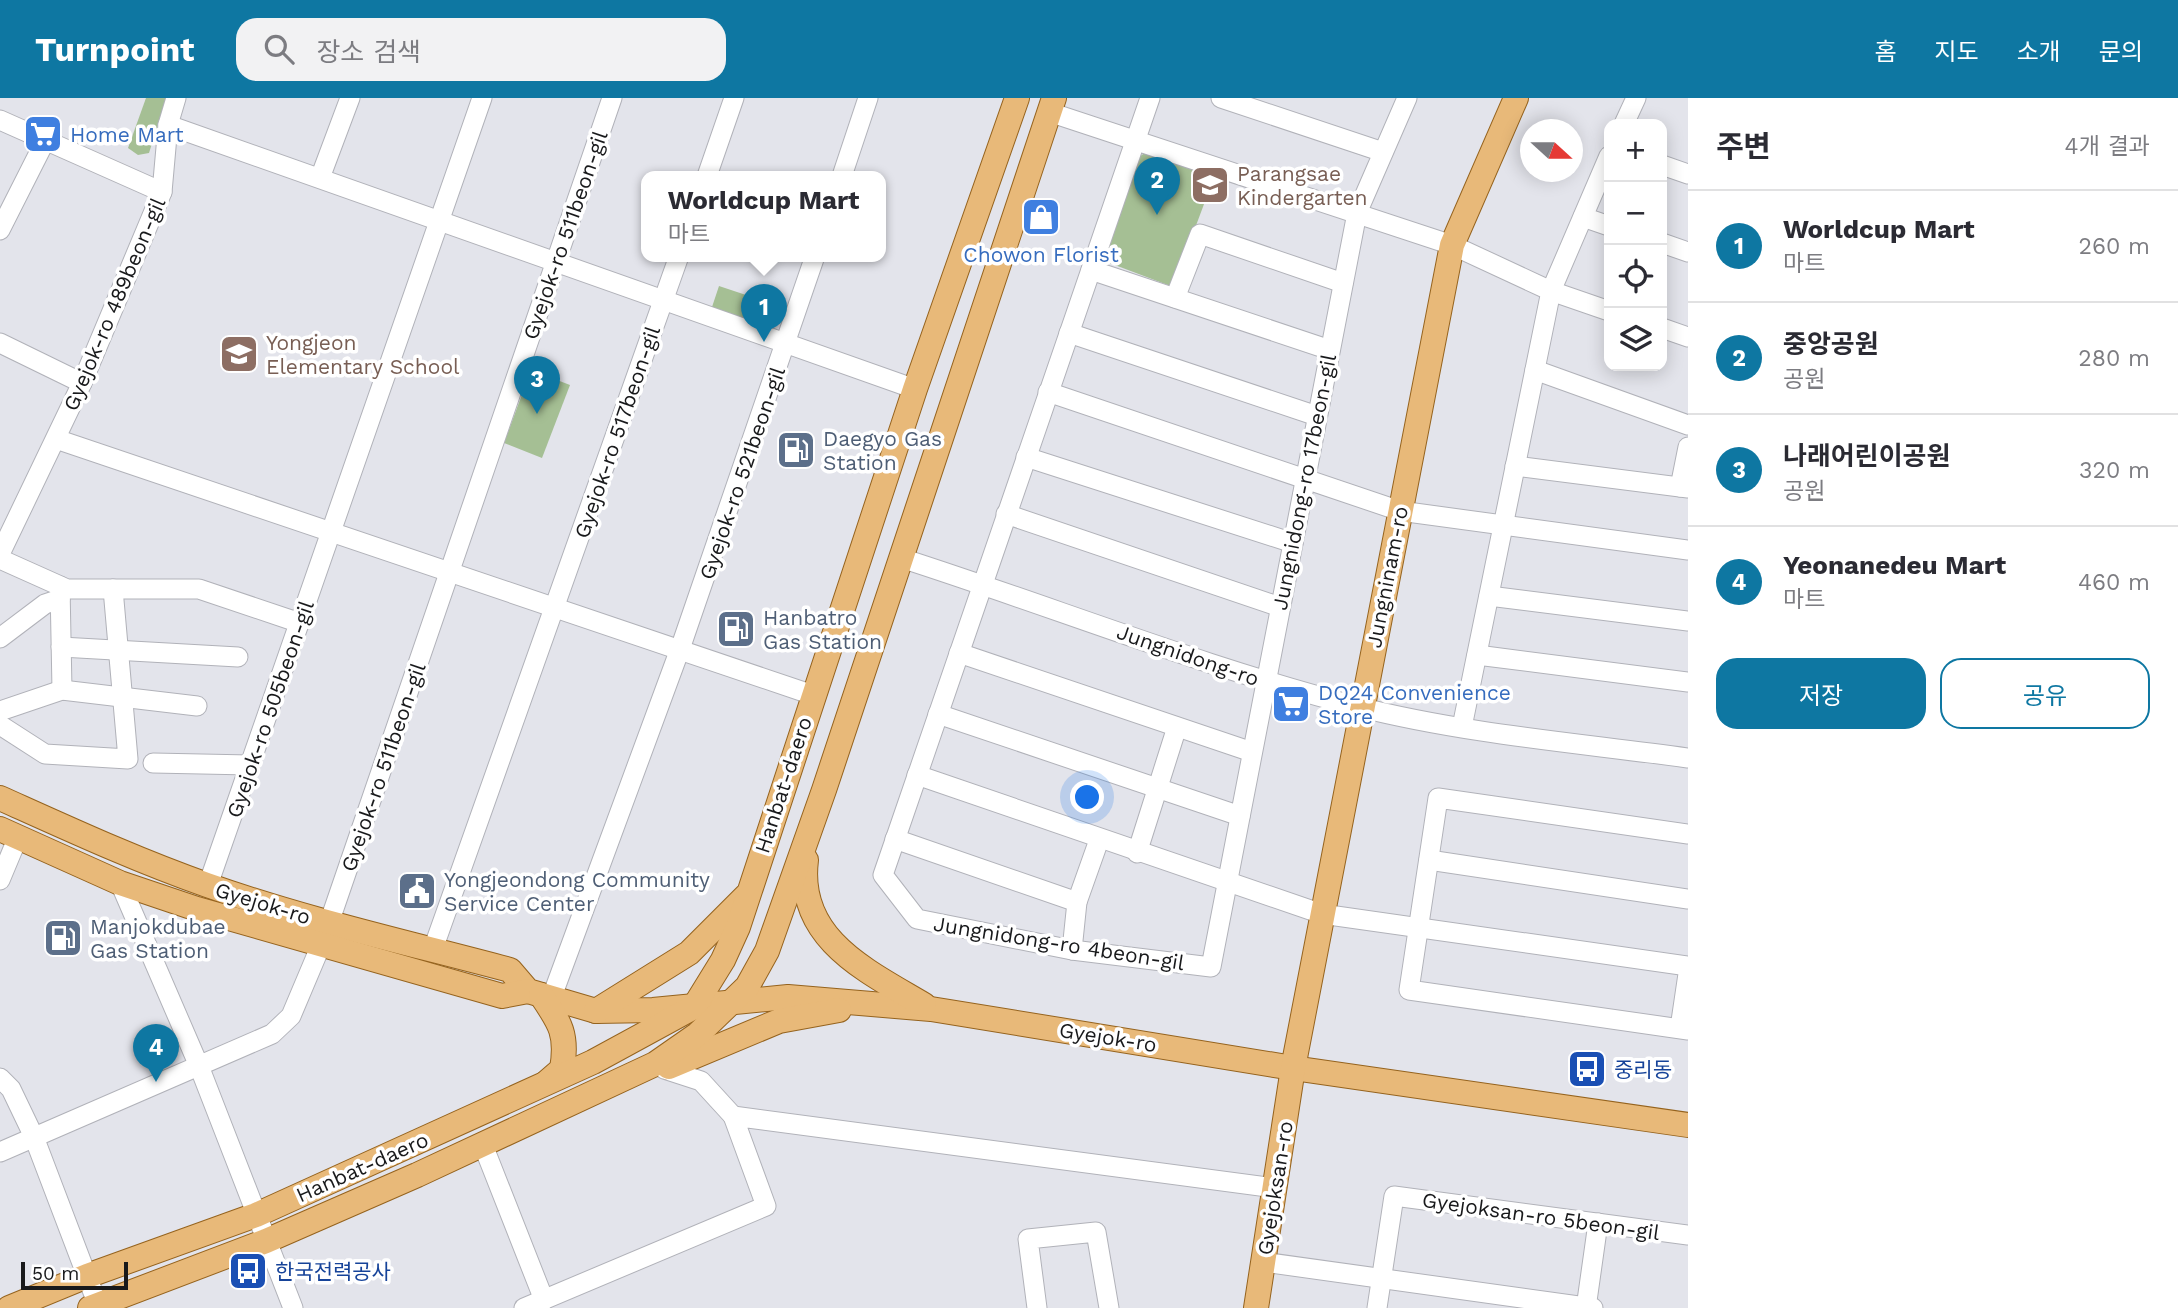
<!DOCTYPE html>
<html lang="ko">
<head>
<meta charset="utf-8">
<style>
  :root { --surface:#fff; --page:#f2f2f3; --text:#2b2b33; --muted:#7c7c81; --line:#e1e1e2; --accent:#0e77a2 }
  body { margin:0; font-family:"Work Sans","Noto Sans KR",sans-serif; background:var(--page); color:var(--text) }
  .controls { position:absolute; right:21px; top:21px; display:grid; overflow:hidden; border-radius:14px; box-shadow:0 4px 18px #0003 }
  .controls button { width:63px; height:63px; display:grid; place-items:center; padding:0; border:0; border-bottom:2px solid var(--line); background:var(--surface); color:var(--text); font:35px sans-serif }
  .compass { position:absolute; left:1520px; top:21px; width:63px; height:63px; border-radius:50%; background:var(--surface); box-shadow:0 4px 18px #0003; rotate:111deg }
  .scale { position:absolute; left:21px; bottom:18px; width:107px; box-sizing:border-box; padding-left:7px; border:4px solid #18191b; border-top:0; font-size:19px; line-height:24px; white-space:nowrap; color:#18191b; -webkit-text-stroke:5px #fff; paint-order:stroke }
  .you { position:absolute; left:1088px; top:700px; width:24px; height:24px; margin:-18px; border:5px solid #fff; border-radius:50%; background:#1a73e8; box-shadow:0 0 0 10px #1a73e833 }
  .badge { display:grid; place-items:center; width:46px; height:46px; border-radius:50%; background:var(--accent); color:#fff; font-size:23px; font-weight:700 }
  .pin { position:absolute; translate:-50% -58px; filter:drop-shadow(0 2px 4px #0008) }
  .pin::after { content:''; position:absolute; top:37px; width:24px; height:21px; background:inherit; clip-path:polygon(0 0,100% 0,50% 100%) }
  .popup { position:absolute; left:641px; top:73px; width:245px; height:91px; box-sizing:border-box; display:grid; place-content:center; border-radius:14px; background:var(--surface); filter:drop-shadow(0 2px 5px #0005); font-size:23px; white-space:nowrap; color:var(--muted) }
  .popup b { font-size:26px; color:var(--text) }
  .popup::after { content:''; position:absolute; left:50%; top:100%; margin-left:-14px; border:14px solid transparent; border-top-color:var(--surface) }
  .list { margin:0; padding:0; list-style:none }
  h2 { display:flex; justify-content:space-between; align-items:center; height:91px; margin:0; padding:0 28px; font-size:30px }
  h2 small { font-size:23px; font-weight:400; color:var(--muted) }
  .list li { display:grid; grid-template-columns:46px 1fr auto; gap:21px; align-items:center; box-sizing:border-box; height:112px; padding:0 28px; border-top:2px solid var(--line) }
  .list b { display:block; font-size:26px; white-space:nowrap }
  .list p { margin:0; font-size:23px; white-space:nowrap; color:var(--muted) }
  .list em { font-size:23px; font-style:normal; color:var(--muted) }
  .actions { display:flex; gap:14px; padding:21px 28px }
  .actions a { flex:1; padding:16px 0; border:2px solid var(--accent); border-radius:21px; text-align:center; font-size:24px; color:var(--accent) }
  .actions .main { background:var(--accent); color:#fff }
  .icon { flex:none; width:38px; height:38px; fill:none; stroke:currentColor; stroke-width:2; stroke-linecap:round; stroke-linejoin:round }
  .map { position:relative; flex:none; width:1688px; height:1210px; overflow:hidden }
  header { display:flex; align-items:center; gap:42px; box-sizing:border-box; height:98px; padding:0 35px; background:var(--accent); color:#fff }
  header strong { font-size:33px }
  nav { display:flex; gap:38px; margin-inline-start:auto; font-size:24px }
  .search { width:490px; height:63px; background:var(--page); display:flex; align-items:center; gap:18px; box-sizing:border-box; padding:0 24px; border-radius:21px; color:var(--muted); font-size:26px }
  main { display:flex }
  aside { flex:1; background:var(--surface) }
  .map>svg:first-child { display:block }
  .green { fill:#a5bf94 }
  .lines { fill:none; stroke-linecap:round; stroke-linejoin:round }
  .minor-casing { stroke:#b1b2b9; stroke-width:21 }
  .major-casing { stroke:#95631e; stroke-width:26 }
  .minor { stroke:#fff; stroke-width:19 }
  .major { stroke:#e8b979; stroke-width:24 }
  .labels { text-anchor:middle; dominant-baseline:central; stroke-width:7; stroke-linejoin:round; paint-order:stroke }
  .shop-label { font-size:21px; fill:#366cbe; stroke:#fff; text-anchor:start }
  .education-label { font-size:21px; fill:#785e54; stroke:#fff; text-anchor:start }
  .street-label { font-size:21px; fill:#18191b; stroke:#fff }
  .service-label { font-size:21px; fill:#4e5e75; stroke:#fff; text-anchor:start }
  .transit-label { font-size:21px; fill:#164399; stroke:#fff; text-anchor:start }
</style>
</head>
<body>
<header>
<strong>Turnpoint</strong>
<div class="search"><svg class="icon" aria-label="search" viewBox="0 0 24 24"><circle cx="10" cy="10" r="6"/><path d="M15 15l6 6"/></svg>장소 검색</div>
<nav><a>홈</a><a>지도</a><a>소개</a><a>문의</a></nav>
</header>
<main>
<div class="map">
<svg width="1688" height="1210" viewBox="0 0 1688 1210">
  <rect width="100%" height="100%" fill="#e3e4eb"/>
  <g class="green">
    <polygon points="146,0 166,0 149,55 138,57 128,50"/>
    <polygon points="1152,50 1216,74 1173,189 1099,161 1136,61"/>
    <polygon points="719,188 779,208 770,234 710,215"/>
    <polygon points="531,272 570,287 542,360 504,345"/>
  </g>
  <g class="lines">
    <defs>
      <g id="minor">
        <polyline points="1150,0 883,777 917,821 1072,852 1211,869 1357,115 1407,0"/>
        <polyline points="1221,0 1383,54"/>
        <polyline points="1049,14 1452,147 1551,193 1609,213"/>
        <polyline points="0,22 162,94"/>
        <polyline points="1624,26 1636,0"/>
        <polyline points="168,27 915,291"/>
        <polyline points="1662,67 1688,76"/>
        <polyline points="707,78 734,0"/>
        <polyline points="842,78 868,0"/>
        <polyline points="320,80 350,0"/>
        <polyline points="1583,119 1609,128"/>
        <polyline points="0,132 45,43"/>
        <polyline points="1662,145 1688,154"/>
        <polyline points="1091,172 1330,252"/>
        <polyline points="1175,200 1200,136 1343,185"/>
        <polyline points="1662,230 1688,239"/>
        <polyline points="1069,235 1317,318"/>
        <polyline points="0,245 82,285"/>
        <polyline points="1535,272 1688,327"/>
        <polyline points="1048,294 1400,413 1688,452"/>
        <polyline points="56,341 813,597"/>
        <polyline points="1026,359 1293,445"/>
        <polyline points="1515,368 1688,390"/>
        <polyline points="1680,389 1688,349"/>
        <polyline points="1006,416 1280,509"/>
        <polyline points="0,456 82,285 162,94 168,27 176,0"/>
        <path d="M901,460C1054,509 1203,569 1359,609C1466,636 1579,645 1688,660"/>
        <polyline points="0,461 67,491 199,491 300,525"/>
        <polyline points="60,488 62,592"/>
        <polyline points="1489,498 1688,523"/>
        <polyline points="0,540 45,506 60,501"/>
        <polyline points="61,549 238,559"/>
        <polyline points="959,555 1252,654"/>
        <polyline points="1477,557 1688,584"/>
        <polyline points="0,613 62,592 197,608"/>
        <polyline points="938,616 1240,718"/>
        <polyline points="0,627 45,656 128,661 113,491"/>
        <polyline points="1462,629 1551,193 1609,58"/>
        <polyline points="153,665 250,667"/>
        <polyline points="917,677 1322,816 1688,868"/>
        <polyline points="1688,736 1438,700 1409,892 1688,932"/>
        <polyline points="895,741 1077,804"/>
        <polyline points="1137,755 1177,629"/>
        <polyline points="1429,762 1688,801"/>
        <polyline points="0,782 18,739"/>
        <polyline points="120,785 199,968 293,1210"/>
        <polyline points="208,787 482,0"/>
        <polyline points="329,825 612,0"/>
        <polyline points="433,851 679,158"/>
        <polyline points="1072,852 1077,804 1099,742"/>
        <polyline points="551,901 680,551 815,158"/>
        <polyline points="1680,930 1688,876"/>
        <polyline points="664,971 701,983 733,1018"/>
        <polyline points="0,980 11,991 34,1039 99,1210"/>
        <polyline points="483,1047 544,1202"/>
        <polyline points="0,1054 272,936 291,918 321,847"/>
        <polyline points="1263,1164 1593,1210"/>
        <polyline points="524,1210 766,1108 733,1018 1275,1090"/>
        <polyline points="1037,1210 1028,1141 1096,1134 1109,1210"/>
        <polyline points="1377,1210 1394,1098 1688,1137"/>
        <polyline points="1586,1210 1598,1125"/>
      </g>
      <g id="major">
        <path d="M0,700C69,731 136,762 207,787C306,822 409,845 510,872L528,893L596,913L653,912L788,899L931,911L1293,970L1688,1027"/>
        <polyline points="0,731 120,785 197,811 502,898 528,893"/>
        <path d="M806,762C796,841 867,873 924,907"/>
        <path d="M541,897C560,925 568,936 562,971L547,984"/>
        <polyline points="596,913 689,855 746,798"/>
        <polyline points="669,969 779,923 839,912"/>
        <polyline points="9,1210 87,1178 256,1117 593,964 694,909 723,862 738,829 915,291 1017,0"/>
        <polyline points="90,1210 266,1143 417,1077 655,966 698,936 747,889 767,853 824,692 1054,0"/>
        <polyline points="1256,1210 1293,970 1452,147 1516,0"/>
      </g>
    </defs>
    <use href="#minor" class="minor-casing"/>
    <use href="#major" class="major-casing"/>
    <use href="#minor" class="minor"/>
    <use href="#major" class="major"/>
  </g>
  <defs>
    <symbol id="supermarket-square" viewBox="-11 -11 22 22"><rect x="-9" y="-9" width="18" height="18" rx="4" fill="#3f7fe0" stroke="#fff"/><path d="M-6-5.5h2.5l.6 2H6L4.5 2H-2.5L-4.4-4H-6ZM-1.5 3.2a1.3 1.3 0 1 0 .1 0ZM3 3.2a1.3 1.3 0 1 0 .1 0Z" fill="#fff"/></symbol>
    <symbol id="school-square" viewBox="-11 -11 22 22"><rect x="-9" y="-9" width="18" height="18" rx="4" fill="#8d6e63" stroke="#fff"/><path d="M0-5L7-2L0 1L-7-2ZM-4 1L0 2.5L4 1V4Q0 6-4 4Z" fill="#fff"/></symbol>
    <symbol id="shop-square" viewBox="-11 -11 22 22"><rect x="-9" y="-9" width="18" height="18" rx="4" fill="#3f7fe0" stroke="#fff"/><path d="M-5-2.5h2.3a2.7 3.5 0 0 1 5.4 0H5L5.5 6h-11ZM-1.5-2.5h3a1.5 2.3 0 0 0-3 0Z" fill="#fff"/></symbol>
    <symbol id="fuel-square" viewBox="-11 -11 22 22"><rect x="-9" y="-9" width="18" height="18" rx="4" fill="#5c6f8a" stroke="#fff"/><path d="M-5.5-6h7V0h2V4h1.3V-2.5L3-4.5l.8-.8L6-3V5H2.5V1h-1V6h-7ZM-4.2-4.7v3.2H.2V-4.7Z" fill="#fff"/></symbol>
    <symbol id="civic-square" viewBox="-11 -11 22 22"><rect x="-9" y="-9" width="18" height="18" rx="4" fill="#5c6f8a" stroke="#fff"/><path d="M-.6-6.5H3V-4.5H.6V-3L4-1V1h2V6H-6V1h2V-1L-.6-3ZM-1.2 2.5V6h2.4V2.5Z" fill="#fff"/></symbol>
    <symbol id="bus-square" viewBox="-11 -11 22 22"><rect x="-9" y="-9" width="18" height="18" rx="4" fill="#1a4fb4" stroke="#fff"/><path d="M-5-6H5V4H4V6H2V4H-2V6H-4V4H-5ZM-3.5-4V0h7V-4ZM-3.5 1.2v1.5H-2V1.2ZM2 1.2v1.5H3.5V1.2Z" fill="#fff"/></symbol>
  </defs>
  <g fill-rule="evenodd">
    <use href="#supermarket-square" x="21" y="14" width="44" height="44"/>
    <use href="#school-square" x="1188" y="65" width="44" height="44"/>
    <use href="#shop-square" x="1019" y="97" width="44" height="44"/>
    <use href="#school-square" x="217" y="234" width="44" height="44"/>
    <use href="#fuel-square" x="774" y="330" width="44" height="44"/>
    <use href="#fuel-square" x="714" y="509" width="44" height="44"/>
    <use href="#supermarket-square" x="1269" y="584" width="44" height="44"/>
    <use href="#civic-square" x="395" y="771" width="44" height="44"/>
    <use href="#fuel-square" x="41" y="818" width="44" height="44"/>
    <use href="#bus-square" x="1565" y="949" width="44" height="44"/>
    <use href="#bus-square" x="226" y="1151" width="44" height="44"/>
  </g>
  <g class="labels">
    <g class="shop-label">
      <text x="70" y="36">Home Mart</text>
      <text x="1041" y="156" text-anchor="middle">Chowon Florist</text>
      <text x="1318" y="594">DQ24 Convenience<tspan x="1318" dy="24">Store</tspan></text>
    </g>
    <g class="education-label">
      <text x="1237" y="75">Parangsae<tspan x="1237" dy="24">Kindergarten</tspan></text>
      <text x="266" y="244">Yongjeon<tspan x="266" dy="24">Elementary School</tspan></text>
    </g>
    <g class="street-label">
      <text transform="translate(565 137) rotate(-71)">Gyejok-ro 511beon-gil</text>
      <text transform="translate(114 206) rotate(-67)">Gyejok-ro 489beon-gil</text>
      <text transform="translate(617 334) rotate(-71)">Gyejok-ro 517beon-gil</text>
      <text transform="translate(742 375) rotate(-71)">Gyejok-ro 521beon-gil</text>
      <text transform="translate(1304 384) rotate(-79)">Jungnidong-ro 17beon-gil</text>
      <text transform="translate(1387 479) rotate(-79)">Jungninam-ro</text>
      <text transform="translate(1188 557) rotate(19)">Jungnidong-ro</text>
      <text transform="translate(270 611) rotate(-71)">Gyejok-ro 505beon-gil</text>
      <text transform="translate(383 669) rotate(-71)">Gyejok-ro 511beon-gil</text>
      <text transform="translate(783 687) rotate(-72)">Hanbat-daero</text>
      <text transform="translate(263 805) rotate(17)">Gyejok-ro</text>
      <text transform="translate(1059 845) rotate(9)">Jungnidong-ro 4beon-gil</text>
      <text transform="translate(1108 939) rotate(9)">Gyejok-ro</text>
      <text transform="translate(362 1069) rotate(-24)">Hanbat-daero</text>
      <text transform="translate(1275 1090) rotate(-81)">Gyejoksan-ro</text>
      <text transform="translate(1541 1118) rotate(8)">Gyejoksan-ro 5beon-gil</text>
    </g>
    <g class="service-label">
      <text x="823" y="340">Daegyo Gas<tspan x="823" dy="24">Station</tspan></text>
      <text x="763" y="519">Hanbatro<tspan x="763" dy="24">Gas Station</tspan></text>
      <text x="444" y="781">Yongjeondong Community<tspan x="444" dy="24">Service Center</tspan></text>
      <text x="90" y="828">Manjokdubae<tspan x="90" dy="24">Gas Station</tspan></text>
    </g>
    <g class="transit-label">
      <text x="1614" y="971">중리동</text>
      <text x="275" y="1173">한국전력공사</text>
    </g>
  </g>
</svg>
<div class="controls">
<button>+</button>
<button>−</button>
<button><svg class="icon" aria-label="locate" viewBox="0 0 24 24"><circle cx="12" cy="12" r="6"/><path d="M12 2v4M12 18v4M2 12h4M18 12h4"/></svg></button>
<button><svg class="icon" aria-label="layers" viewBox="0 0 24 24"><path d="M12 4l9 5-9 5-9-5zM3 14l9 5 9-5"/></svg></button>
</div>
<svg class="compass" viewBox="-18 -18 36 36"><path d="M0-13l5 13h-10z" fill="#e53935"/><path d="M0 13l5-13h-10z" fill="#7c7c81"/></svg>
<div class="scale">50 m</div>
<div class="you"></div>
<div class="pin badge" style="left:764px;top:244px">1</div>
<div class="popup"><b>Worldcup Mart</b>마트</div>
<div class="pin badge" style="left:1157px;top:117px">2</div>
<div class="pin badge" style="left:537px;top:316px">3</div>
<div class="pin badge" style="left:156px;top:984px">4</div>
</div>
<aside>
<h2>주변<small>4개 결과</small></h2>
<ul class="list">
<li><span class="badge">1</span><div><b>Worldcup Mart</b><p>마트</p></div><em>260 m</em></li>
<li><span class="badge">2</span><div><b>중앙공원</b><p>공원</p></div><em>280 m</em></li>
<li><span class="badge">3</span><div><b>나래어린이공원</b><p>공원</p></div><em>320 m</em></li>
<li><span class="badge">4</span><div><b>Yeonanedeu Mart</b><p>마트</p></div><em>460 m</em></li>
</ul>
<div class="actions"><a class="main">저장</a><a>공유</a></div>
</aside>
</main>
</body>
</html>
